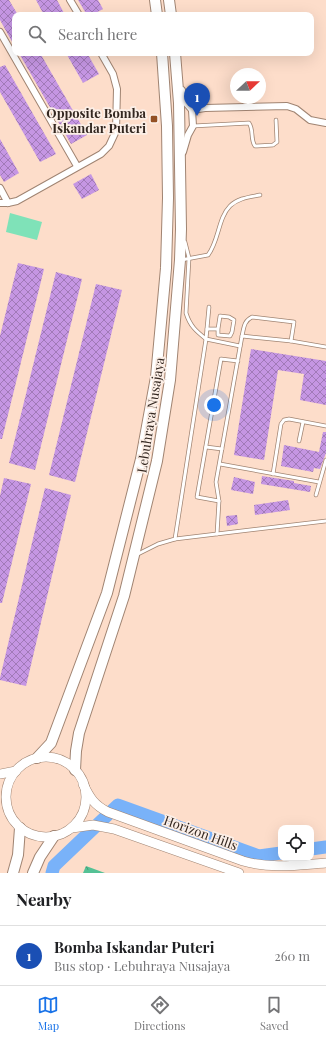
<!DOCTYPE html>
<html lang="en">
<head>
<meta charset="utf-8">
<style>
  :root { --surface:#fff; --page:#f6f6f6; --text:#202124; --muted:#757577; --line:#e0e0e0; --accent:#1a73e8 }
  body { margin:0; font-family:"Playfair Display",serif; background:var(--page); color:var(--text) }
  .controls { position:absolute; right:12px; bottom:12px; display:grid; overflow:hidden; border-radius:8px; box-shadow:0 4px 16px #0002 }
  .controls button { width:36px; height:36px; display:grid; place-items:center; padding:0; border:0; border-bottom:1px solid var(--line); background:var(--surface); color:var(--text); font:20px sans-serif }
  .compass { position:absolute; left:230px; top:68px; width:36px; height:36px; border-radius:50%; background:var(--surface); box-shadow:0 4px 16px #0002; rotate:68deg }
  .you { position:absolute; left:214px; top:405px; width:14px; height:14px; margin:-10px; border:3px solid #fff; border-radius:50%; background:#1a73e8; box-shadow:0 0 0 6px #1a73e833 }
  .badge { display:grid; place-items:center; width:26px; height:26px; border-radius:50%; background:var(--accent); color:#fff; font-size:13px; font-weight:700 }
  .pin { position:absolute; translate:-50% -33px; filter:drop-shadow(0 1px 2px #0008) }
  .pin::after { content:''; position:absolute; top:21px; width:14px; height:12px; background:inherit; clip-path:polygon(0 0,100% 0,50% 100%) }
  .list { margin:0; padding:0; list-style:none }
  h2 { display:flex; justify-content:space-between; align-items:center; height:52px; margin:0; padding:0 16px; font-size:17px }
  h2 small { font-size:13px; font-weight:400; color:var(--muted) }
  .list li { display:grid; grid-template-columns:26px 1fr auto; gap:12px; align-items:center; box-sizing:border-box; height:60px; padding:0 16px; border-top:1px solid var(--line) }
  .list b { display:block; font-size:15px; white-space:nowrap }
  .list p { margin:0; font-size:13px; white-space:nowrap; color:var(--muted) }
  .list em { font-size:13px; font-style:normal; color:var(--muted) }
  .icon { flex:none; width:22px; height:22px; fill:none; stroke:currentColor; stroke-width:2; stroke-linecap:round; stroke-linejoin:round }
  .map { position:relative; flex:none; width:326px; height:873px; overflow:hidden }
  .search { position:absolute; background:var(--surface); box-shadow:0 4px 16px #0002; left:12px; right:12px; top:12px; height:44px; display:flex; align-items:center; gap:10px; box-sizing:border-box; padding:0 14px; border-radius:8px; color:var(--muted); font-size:15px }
  .sheet { height:112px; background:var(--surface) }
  nav { display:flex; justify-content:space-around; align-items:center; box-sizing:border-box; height:56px; border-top:1px solid var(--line); background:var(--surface); font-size:11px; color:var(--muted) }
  nav a { display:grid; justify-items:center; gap:2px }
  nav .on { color:var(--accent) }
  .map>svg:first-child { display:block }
  .forest { fill:url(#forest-crowns) }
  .pitch { fill:#7fe2b8 }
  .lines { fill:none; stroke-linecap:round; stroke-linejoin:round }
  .river { stroke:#79b2f9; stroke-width:13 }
  .building { fill:url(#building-cross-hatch) }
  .service-casing { stroke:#a08472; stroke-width:4.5 }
  .minor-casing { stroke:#a08472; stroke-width:8 }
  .secondary-casing { stroke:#a08472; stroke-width:10 }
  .primary-casing { stroke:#a08472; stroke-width:12 }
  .trunk-casing { stroke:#a08472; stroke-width:12 }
  .service { stroke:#fff; stroke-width:3 }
  .minor { stroke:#fff; stroke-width:6 }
  .secondary { stroke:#fff; stroke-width:9 }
  .primary { stroke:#fff; stroke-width:10 }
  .trunk { stroke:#fff; stroke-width:10 }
  .poi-dot { fill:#945023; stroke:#fcefe7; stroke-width:1.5 }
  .labels { text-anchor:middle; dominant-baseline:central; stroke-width:3.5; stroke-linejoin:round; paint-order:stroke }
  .poi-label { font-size:13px; font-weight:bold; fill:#332720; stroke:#fcefe7; text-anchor:end }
  .street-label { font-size:13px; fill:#332720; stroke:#fcefe7 }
</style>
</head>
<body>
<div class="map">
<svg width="326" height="873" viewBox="0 0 326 873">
  <defs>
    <pattern id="forest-crowns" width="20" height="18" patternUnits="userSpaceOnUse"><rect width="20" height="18" fill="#54c195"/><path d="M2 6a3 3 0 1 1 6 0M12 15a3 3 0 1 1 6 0" fill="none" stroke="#469d79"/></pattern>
    <pattern id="building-cross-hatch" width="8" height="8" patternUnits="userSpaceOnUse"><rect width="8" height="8" fill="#c596e3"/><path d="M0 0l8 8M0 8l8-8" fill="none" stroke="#a17ab8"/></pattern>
  </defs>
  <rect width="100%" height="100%" fill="#fdddca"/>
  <polygon class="forest" points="86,866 105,873 83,873"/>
  <polygon class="pitch" points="10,213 42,222 37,240 6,232"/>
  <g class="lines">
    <g class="river">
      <polyline points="311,849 326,847"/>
      <polyline points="52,873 54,866 118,805 259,856 281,853"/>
    </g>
  </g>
  <g class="building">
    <polygon points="0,0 9,0 18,15 15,15 15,47 0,20"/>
    <polygon points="36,0 57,0 65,15 44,15"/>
    <polygon points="78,0 98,0 103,9 92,15 87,15"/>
    <polygon points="24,53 40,53 87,135 71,144 20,55"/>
    <polygon points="66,53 87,53 99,74 83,83"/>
    <polygon points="5,65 56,154 40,162 0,92 0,67"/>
    <polygon points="0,139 19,173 4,182 0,175"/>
    <polygon points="91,174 99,190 82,199 73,184"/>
    <polygon points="18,263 44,269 2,439 0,439 0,336"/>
    <polygon points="56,272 82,279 35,470 9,463"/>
    <polygon points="96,284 122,290 75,482 49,475"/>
    <polygon points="251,349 326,361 326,405 300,400 304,374 278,370 264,460 234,455"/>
    <polygon points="323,432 326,432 326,453 320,469 314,468 313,472 281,466 284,445 319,452"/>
    <polygon points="262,476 294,481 294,483 311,486 310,492 261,484"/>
    <polygon points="234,477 255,482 253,494 231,490"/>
    <polygon points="4,478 31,484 2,603 0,603 0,496"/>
    <polygon points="45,488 71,495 26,686 0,680 0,678"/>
    <polygon points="288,500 290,510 255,515 254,505"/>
    <polygon points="237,515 238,524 227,526 226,516"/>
  </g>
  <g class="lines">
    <defs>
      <g id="service">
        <path d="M193,126L249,123C254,130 250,139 255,146H257L273,145L277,142L276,120"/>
        <path d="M181,260L208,255C219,241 218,218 230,206C238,198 250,197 260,195"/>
        <polyline points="209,307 206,339 240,346"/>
        <polyline points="207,329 218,329 220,316 229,317 234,320 232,332 230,336 218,335 218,329"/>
        <path d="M242,336C244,327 244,321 252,317L294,322L291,341"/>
        <polyline points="299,441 303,422"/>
        <polyline points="206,447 222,449"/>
        <polyline points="220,464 319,482"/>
        <polyline points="273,474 281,424 284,420 289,419 326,426"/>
        <polyline points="316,495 326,460"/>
        <polyline points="219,501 197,497 221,359 238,361"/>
        <polyline points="217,534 219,501 216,482 242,336 291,341 326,347"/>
        <polyline points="175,539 326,521"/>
        <path d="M136,555L158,544L175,539L206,339C196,331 190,326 186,313L189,258L185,242"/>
      </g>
      <g id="minor">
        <polyline points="70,0 79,15"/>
        <polyline points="0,32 77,166"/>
        <polyline points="182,90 186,103 192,110 193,126 188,135 183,152"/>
        <polyline points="192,110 205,108 287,106 296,109 310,120 326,123"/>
        <polyline points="0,188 8,203"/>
        <polyline points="0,203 8,203 17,201 101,154 109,146 116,131 117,89 113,74 101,53"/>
      </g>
      <g id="secondary">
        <circle cx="46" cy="797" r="40"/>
        <polyline points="0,774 16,771"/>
        <path d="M83,784C90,798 94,805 108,812L243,861C270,869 298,865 326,863"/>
        <polyline points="72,828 93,825 114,829 239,873"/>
      </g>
      <g id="primary">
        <polyline points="155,0 157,15"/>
        <polyline points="169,0 171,15"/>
        <polyline points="37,758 51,743 107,593 141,459 156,377 166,268 168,198 167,126 162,53"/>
        <polyline points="75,770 76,751 79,733 124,596 157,461 170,380 180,260 181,229 179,103 175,53"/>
      </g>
      <g id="trunk">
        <polyline points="13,873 18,855 20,828"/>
        <polyline points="33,873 40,857 54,836"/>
      </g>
    </defs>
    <use href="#service" class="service-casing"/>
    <use href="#minor" class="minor-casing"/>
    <use href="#secondary" class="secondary-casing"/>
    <use href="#primary" class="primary-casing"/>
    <use href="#trunk" class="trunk-casing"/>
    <use href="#service" class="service"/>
    <use href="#minor" class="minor"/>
    <use href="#secondary" class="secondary"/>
    <use href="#primary" class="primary"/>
    <use href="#trunk" class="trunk"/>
  </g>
  <rect class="poi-dot" x="150" y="115" width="8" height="8" rx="2"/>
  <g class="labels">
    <g class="poi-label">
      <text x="146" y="112">Opposite Bomba<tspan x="146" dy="15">Iskandar Puteri</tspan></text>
    </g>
    <g class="street-label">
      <text transform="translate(150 415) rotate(-81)">Lebuhraya Nusajaya</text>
      <text transform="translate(201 832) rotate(20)">Horizon Hills</text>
    </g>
  </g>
</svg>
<div class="controls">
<button><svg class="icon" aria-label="locate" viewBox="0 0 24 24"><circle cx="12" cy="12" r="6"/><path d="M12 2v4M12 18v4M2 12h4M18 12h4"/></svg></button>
</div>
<svg class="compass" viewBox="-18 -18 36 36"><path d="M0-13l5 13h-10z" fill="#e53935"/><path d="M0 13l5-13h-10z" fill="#757577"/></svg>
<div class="you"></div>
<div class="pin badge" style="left:197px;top:116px;background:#1a4fb4">1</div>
<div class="search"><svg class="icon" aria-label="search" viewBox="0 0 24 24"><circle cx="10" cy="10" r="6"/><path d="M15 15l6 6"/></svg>Search here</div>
</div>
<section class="sheet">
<h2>Nearby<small></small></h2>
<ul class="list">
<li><span class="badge" style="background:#1a4fb4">1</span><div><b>Bomba Iskandar Puteri</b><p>Bus stop · Lebuhraya Nusajaya</p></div><em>260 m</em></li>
</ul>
</section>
<nav>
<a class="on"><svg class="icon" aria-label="map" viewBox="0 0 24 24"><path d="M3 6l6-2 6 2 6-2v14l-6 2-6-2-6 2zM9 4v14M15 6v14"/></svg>Map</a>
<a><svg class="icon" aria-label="directions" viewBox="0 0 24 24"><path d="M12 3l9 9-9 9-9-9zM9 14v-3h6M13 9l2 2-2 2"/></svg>Directions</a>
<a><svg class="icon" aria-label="saved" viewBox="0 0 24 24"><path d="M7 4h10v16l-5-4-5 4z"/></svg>Saved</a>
</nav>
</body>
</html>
